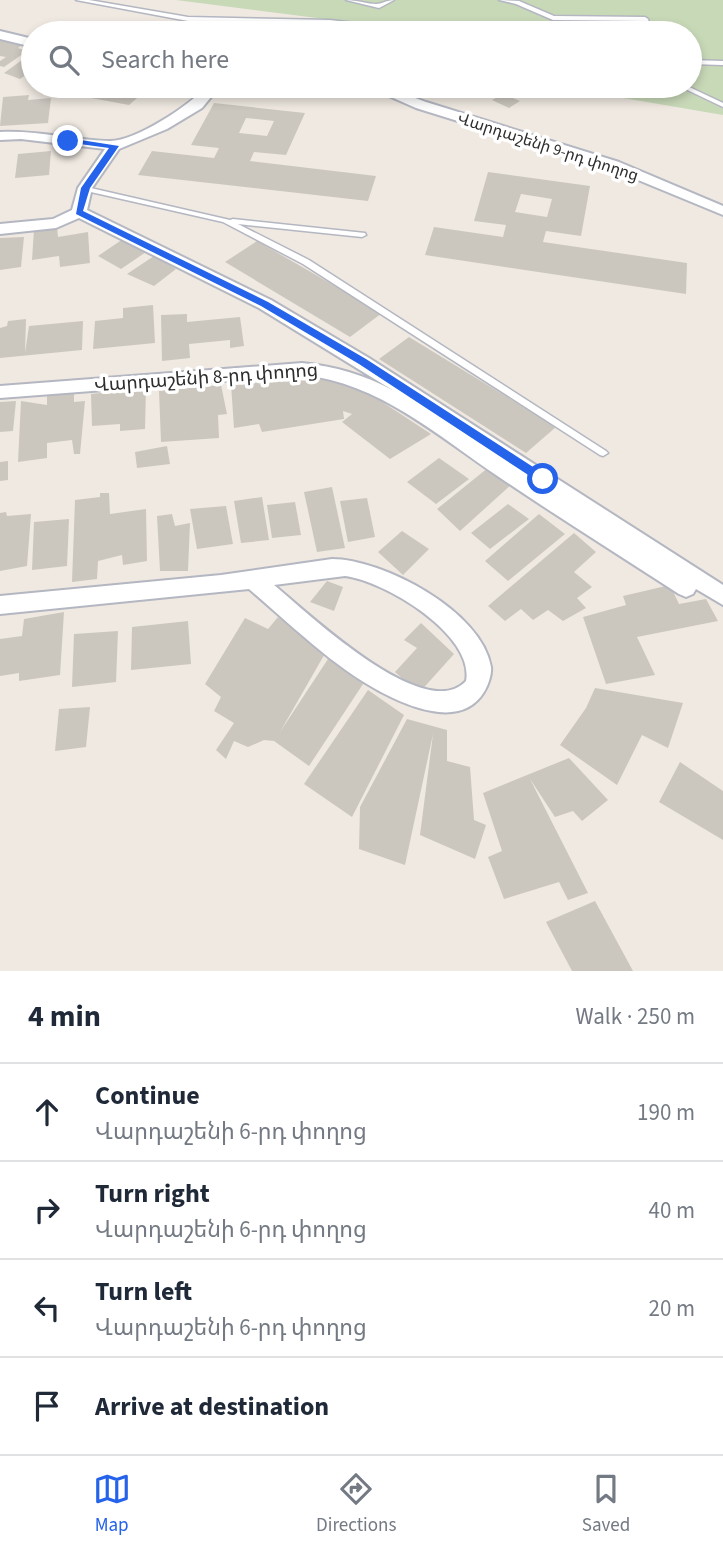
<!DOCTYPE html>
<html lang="en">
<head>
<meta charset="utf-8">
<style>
  :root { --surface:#fff; --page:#f2f2f3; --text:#1f2937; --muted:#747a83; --line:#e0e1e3; --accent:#2563eb }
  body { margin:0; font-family:"Source Sans 3","Noto Sans Armenian",sans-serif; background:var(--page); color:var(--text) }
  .stop { position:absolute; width:21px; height:21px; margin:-16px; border:5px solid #2563eb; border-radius:50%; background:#fff }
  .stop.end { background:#2563eb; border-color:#fff; box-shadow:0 2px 7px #0008 }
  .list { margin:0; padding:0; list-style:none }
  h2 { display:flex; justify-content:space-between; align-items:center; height:91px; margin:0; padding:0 28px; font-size:30px }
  h2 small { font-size:23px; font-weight:400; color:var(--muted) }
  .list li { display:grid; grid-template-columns:46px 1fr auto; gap:21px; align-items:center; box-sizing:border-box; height:98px; padding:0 28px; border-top:2px solid var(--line) }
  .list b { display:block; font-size:26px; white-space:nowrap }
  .list p { margin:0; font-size:23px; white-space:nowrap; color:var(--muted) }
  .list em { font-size:23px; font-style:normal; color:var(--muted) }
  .icon { flex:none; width:38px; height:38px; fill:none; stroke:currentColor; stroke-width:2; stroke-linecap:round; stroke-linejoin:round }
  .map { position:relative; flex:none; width:723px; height:971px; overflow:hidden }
  .search { position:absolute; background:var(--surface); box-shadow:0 4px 10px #0003; left:21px; right:21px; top:21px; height:77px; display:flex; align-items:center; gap:18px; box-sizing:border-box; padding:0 24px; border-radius:38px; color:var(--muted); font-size:26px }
  .sheet { height:483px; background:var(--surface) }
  nav { display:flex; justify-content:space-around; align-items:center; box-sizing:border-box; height:98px; border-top:2px solid var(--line); background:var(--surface); font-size:19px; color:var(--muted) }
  nav a { display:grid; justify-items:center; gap:4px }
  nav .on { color:var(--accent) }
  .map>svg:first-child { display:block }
  .cemetery { fill:#c8d9b8 }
  .building { fill:#cbc7bf; fill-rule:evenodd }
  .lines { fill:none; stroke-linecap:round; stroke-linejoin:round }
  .service-casing { stroke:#b4b7c1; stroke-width:3 }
  .minor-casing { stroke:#b4b7c1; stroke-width:4 }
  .service { fill:#fff; fill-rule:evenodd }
  .minor { fill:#fff; fill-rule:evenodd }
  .route { fill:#2563eb }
  .labels { text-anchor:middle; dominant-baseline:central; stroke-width:7; stroke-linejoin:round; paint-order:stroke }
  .far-street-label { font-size:16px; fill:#2e2e2e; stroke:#fff }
  .street-label { font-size:19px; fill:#2e2e2e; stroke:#fff }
</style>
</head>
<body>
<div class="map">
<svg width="723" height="971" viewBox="0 0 723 971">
  <rect width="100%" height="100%" fill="#efe9e1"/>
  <polygon class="cemetery" points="176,0 723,0 723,115 588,92 573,86 690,86 690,33 435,33"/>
  <g class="building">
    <polygon points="0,37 24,43 18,48 27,51 4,67 0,66 0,61 6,57 0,56"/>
    <polygon points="33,52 33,70 20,79 4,73"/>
    <polygon points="66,86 90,86 80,94 62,89"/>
    <polygon points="100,86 151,86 129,105 86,97"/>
    <polygon points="503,94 520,101 509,108 492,100"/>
    <polygon points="29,95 28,100 51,98 48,123 0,126 3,97"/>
    <path d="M214,103L305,113L286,155L254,152L250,161L376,176L368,201L138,175L152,151L214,158L219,148L191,145ZM246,118L274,121L267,136L239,133Z"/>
    <polygon points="51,151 49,175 15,178 18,154"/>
    <path d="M488,172L590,186L581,236L546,231L543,242L687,263L686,294L425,255L434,227L503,237L506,225L474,221ZM521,194L552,199L547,217L515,212Z"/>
    <polygon points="57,227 58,237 88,232 90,263 60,267 59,256 32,260 34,229"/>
    <polygon points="24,237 21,267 0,270 0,238"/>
    <polygon points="126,237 149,250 121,269 98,256"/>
    <polygon points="257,241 382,313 350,337 225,262"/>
    <polygon points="154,256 176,269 154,286 127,274"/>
    <polygon points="153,305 155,343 93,349 95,321 123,318 123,308"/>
    <polygon points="187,314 187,322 240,317 244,346 230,348 230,340 189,344 190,358 162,361 161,315"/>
    <polygon points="26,319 25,353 29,326 83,321 82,350 0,358 0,328 7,326 8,321"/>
    <polygon points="409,337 556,427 526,453 379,359"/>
    <polygon points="337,379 349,380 431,434 390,459 342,422 352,414 343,411 344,419 262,432 259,424 234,428 231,384"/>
    <polygon points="221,385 227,414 218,415 219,438 161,442 159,391"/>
    <polygon points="146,388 145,429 120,431 120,424 92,426 91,394"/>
    <polygon points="74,392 74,402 85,401 80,454 74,454 72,440 47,443 47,458 18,462 21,401 47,405 47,394"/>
    <polygon points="16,401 13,431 0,432 0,402"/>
    <polygon points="167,446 170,464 137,468 135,452"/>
    <polygon points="439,458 469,479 436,504 407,482"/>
    <polygon points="8,461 8,480 0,481 0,462"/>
    <polygon points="489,467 512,484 460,531 437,509"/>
    <polygon points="332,487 345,548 317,552 304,492"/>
    <polygon points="100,493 109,493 110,514 146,509 147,561 123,565 122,555 98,561 97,579 72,582 75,500 100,497"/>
    <polygon points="262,497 269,540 241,543 234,501"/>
    <polygon points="367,498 375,537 348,542 340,501"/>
    <polygon points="295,502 301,535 272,538 267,505"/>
    <polygon points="508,504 529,519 490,549 471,533"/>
    <polygon points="226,506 233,544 197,549 190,509"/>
    <polygon points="6,512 7,516 31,514 27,566 0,571 0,513"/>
    <polygon points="172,514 175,526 190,523 188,571 160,571 157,516"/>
    <polygon points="539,514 565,534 508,581 485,561"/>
    <polygon points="69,519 67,566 32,570 34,522"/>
    <polygon points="402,531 429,549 403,575 378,552"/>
    <polygon points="574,533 596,552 574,572 592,587 577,598 586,608 563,621 548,610 533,620 521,609 505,621 488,606"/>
    <polygon points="327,581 343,587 334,611 310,602"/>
    <polygon points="670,585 679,604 706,599 718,621 637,637 655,675 606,684 583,617 626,605 623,596"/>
    <polygon points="64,612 60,675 19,681 19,673 0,676 0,639 22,636 24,619"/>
    <polygon points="278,617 327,650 280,732 328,659 365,681 309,766 274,741 264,740 248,747 234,741 226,759 216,750 234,723 214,711 221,697 205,684 245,618 268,629"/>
    <polygon points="188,621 191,664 131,670 132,627"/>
    <polygon points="421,623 454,654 419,693 395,672 417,648 404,640"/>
    <polygon points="118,631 116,682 72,687 74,634"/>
    <polygon points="595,688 683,703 668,748 642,735 617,785 560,745 586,708"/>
    <polygon points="368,690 404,715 352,817 304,784"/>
    <polygon points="90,707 86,747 55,751 59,709"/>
    <polygon points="407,719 447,730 447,761 470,767 474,820 486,825 475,859 420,835 433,734 405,865 359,849 360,807"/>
    <polygon points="569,758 608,800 582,821 573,811 555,817 530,779 588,893 568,900 559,882 504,899 488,857 502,851 483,793"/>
    <polygon points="680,762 723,791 723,840 659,802"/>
    <polygon points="595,901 633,971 572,971 546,922"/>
  </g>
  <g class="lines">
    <defs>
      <g id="service">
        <polygon points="76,0 89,0 188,17 330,20 423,31 426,33 410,33 330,24 188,21"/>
        <path d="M346,0C356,0 368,4 376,4C382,4 387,0 394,0L379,8Z"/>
        <polygon points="499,0 519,1 554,16 645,17 648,19 652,33 646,33 643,21 553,20 516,4"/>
        <polygon points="690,60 723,61 723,65 690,64"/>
        <polygon points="679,86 687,86 723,103 723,107"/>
        <polygon points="82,186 230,220 233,219 365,233 366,235 362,237 238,224 309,260 606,451 608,453 603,456 600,455 303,264 223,222 82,190"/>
      </g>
      <g id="minor">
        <polygon points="0,31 33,39 33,47 0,39"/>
        <path d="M207,86H220L202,108L167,129L119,149L92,188L87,210L271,300L369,358L723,585V605L696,589L693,594L686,597L679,594C619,555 558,517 499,477C438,436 378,382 302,375L0,398V386L302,363C335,366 365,375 394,391L259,308L79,218L56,228L0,234V224L53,219L72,210L78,188L105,149L21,139L0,140V132C37,130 72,140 109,141C135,142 190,105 207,86Z"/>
        <polygon points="366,86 383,86 426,102 619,162 723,206 723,215 609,168 416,108"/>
        <path d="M332,559C382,559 482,611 491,667C492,674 488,686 484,692C464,725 421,711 393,698C339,673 294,627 249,589L0,614V596L221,575ZM345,576C385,581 475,635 466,681C425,725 308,613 274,585Z"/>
      </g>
    </defs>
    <use href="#service" class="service-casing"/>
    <use href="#minor" class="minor-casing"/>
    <use href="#service" class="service"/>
    <use href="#minor" class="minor"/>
  </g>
  <polygon class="route" points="68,138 119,146 90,188 83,211 268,302 366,359 547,476 547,482 539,482 359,364 261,306 76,214 81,188 109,148 65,142"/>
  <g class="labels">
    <g class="far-street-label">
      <text transform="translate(548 147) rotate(18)">Վարդաշենի 9-րդ փողոց</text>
    </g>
    <g class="street-label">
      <text transform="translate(206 378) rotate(-4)">Վարդաշենի 8-րդ փողոց</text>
    </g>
  </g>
</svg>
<div class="stop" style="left:543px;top:479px"></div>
<div class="stop end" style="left:68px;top:141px"></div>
<div class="search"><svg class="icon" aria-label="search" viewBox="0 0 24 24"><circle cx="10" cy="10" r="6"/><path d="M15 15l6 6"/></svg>Search here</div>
</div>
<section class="sheet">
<h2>4 min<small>Walk · 250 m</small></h2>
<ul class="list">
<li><svg class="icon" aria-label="ahead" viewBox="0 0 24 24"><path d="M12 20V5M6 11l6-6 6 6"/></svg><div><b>Continue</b><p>Վարդաշենի 6-րդ փողոց</p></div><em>190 m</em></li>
<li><svg class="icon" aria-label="right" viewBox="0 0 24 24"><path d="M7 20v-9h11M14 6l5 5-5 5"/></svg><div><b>Turn right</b><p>Վարդաշենի 6-րդ փողոց</p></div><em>40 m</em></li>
<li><svg class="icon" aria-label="left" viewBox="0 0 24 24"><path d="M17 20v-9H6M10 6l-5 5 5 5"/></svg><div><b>Turn left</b><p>Վարդաշենի 6-րդ փողոց</p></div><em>20 m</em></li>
<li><svg class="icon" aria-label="arrive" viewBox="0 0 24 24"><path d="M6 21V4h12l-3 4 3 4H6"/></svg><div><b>Arrive at destination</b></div></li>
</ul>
</section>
<nav>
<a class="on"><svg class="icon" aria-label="map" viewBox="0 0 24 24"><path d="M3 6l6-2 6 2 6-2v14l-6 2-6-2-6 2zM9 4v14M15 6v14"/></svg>Map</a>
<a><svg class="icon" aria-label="directions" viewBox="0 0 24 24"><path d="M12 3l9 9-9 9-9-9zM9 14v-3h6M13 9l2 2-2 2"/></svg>Directions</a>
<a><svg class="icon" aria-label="saved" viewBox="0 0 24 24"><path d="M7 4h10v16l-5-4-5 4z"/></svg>Saved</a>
</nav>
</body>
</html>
